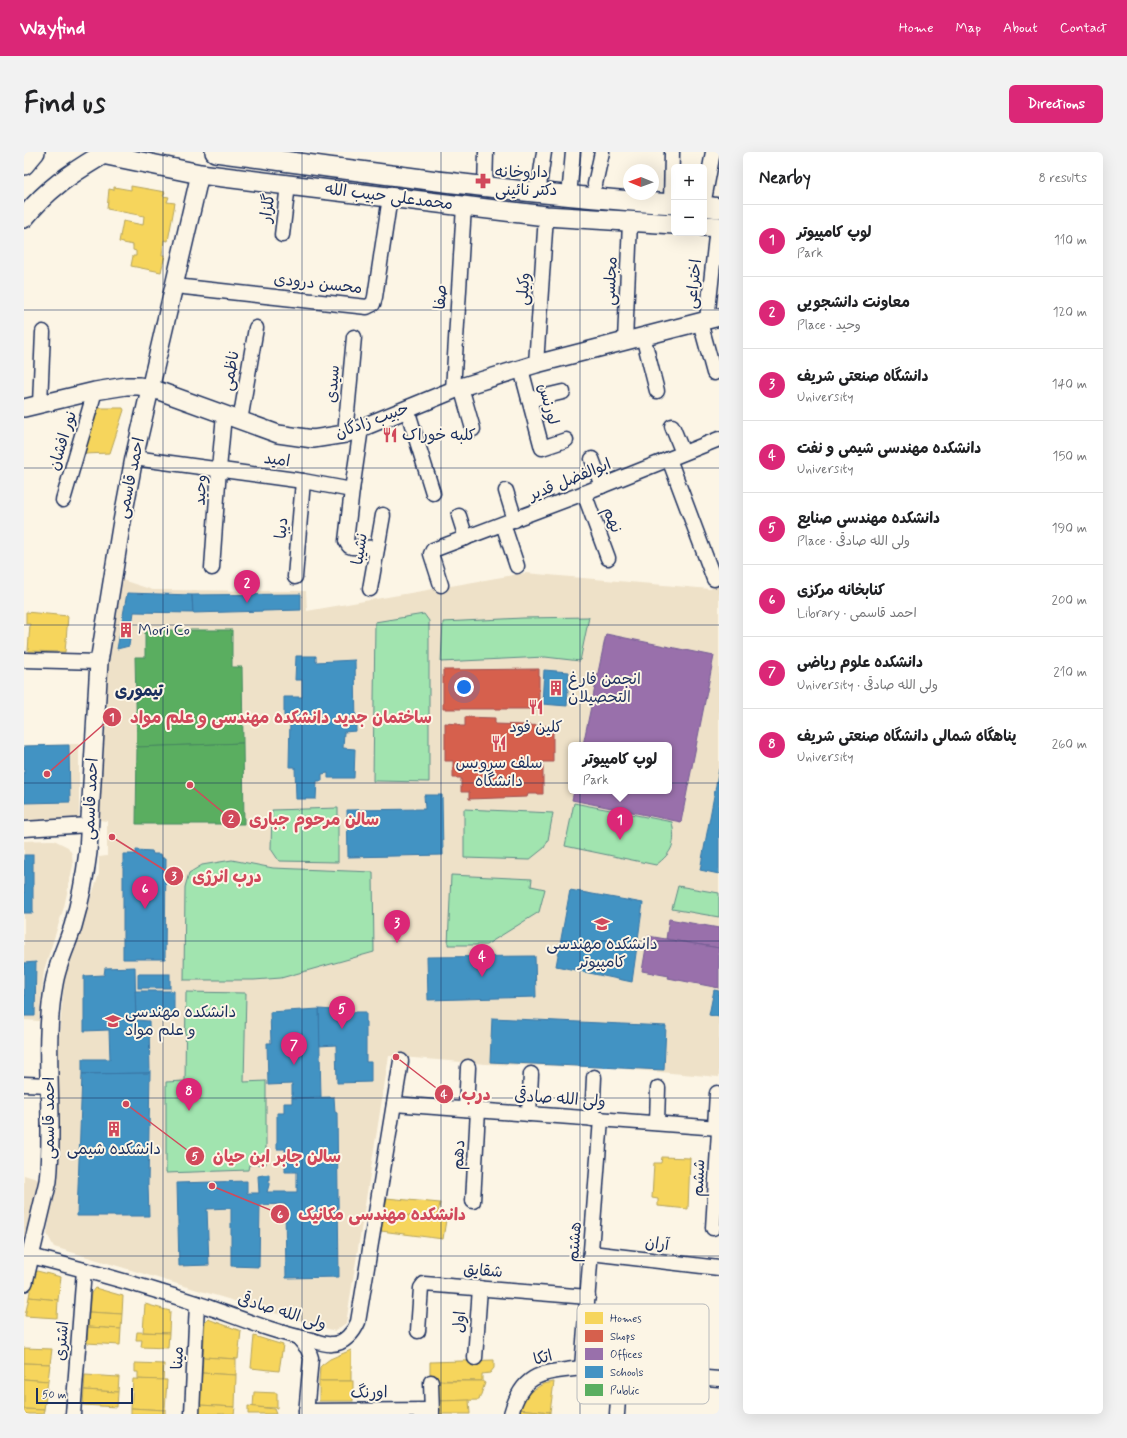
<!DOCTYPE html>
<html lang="en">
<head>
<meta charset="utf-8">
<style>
  :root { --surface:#fff; --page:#f2f2f2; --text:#202124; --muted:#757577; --line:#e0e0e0; --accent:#db2777 }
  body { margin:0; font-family:Mynerve,"Playpen Sans Arabic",sans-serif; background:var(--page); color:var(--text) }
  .controls { position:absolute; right:12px; top:12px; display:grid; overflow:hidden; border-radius:6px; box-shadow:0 4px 16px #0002 }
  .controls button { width:36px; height:36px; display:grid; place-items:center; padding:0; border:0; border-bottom:1px solid var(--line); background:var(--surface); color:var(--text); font:20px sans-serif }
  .compass { position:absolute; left:599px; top:12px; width:36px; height:36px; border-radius:50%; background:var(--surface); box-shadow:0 4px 16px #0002; rotate:271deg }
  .scale { position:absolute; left:12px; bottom:10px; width:97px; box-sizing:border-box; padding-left:4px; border:2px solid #1b2f5e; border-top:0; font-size:11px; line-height:14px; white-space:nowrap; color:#1b2f5e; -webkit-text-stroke:3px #fcf5e5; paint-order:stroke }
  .you { position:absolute; left:440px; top:535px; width:14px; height:14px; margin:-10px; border:3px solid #fff; border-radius:50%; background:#1a73e8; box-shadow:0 0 0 6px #1a73e833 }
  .badge { display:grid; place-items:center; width:26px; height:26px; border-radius:50%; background:var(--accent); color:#fff; font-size:13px; font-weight:700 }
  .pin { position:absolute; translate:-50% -33px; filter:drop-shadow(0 1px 2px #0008) }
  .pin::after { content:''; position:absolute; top:21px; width:14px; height:12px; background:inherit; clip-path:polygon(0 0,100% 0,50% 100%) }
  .popup { position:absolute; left:544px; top:590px; width:104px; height:52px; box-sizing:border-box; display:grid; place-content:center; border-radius:6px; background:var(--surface); filter:drop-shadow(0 1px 3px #0005); font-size:13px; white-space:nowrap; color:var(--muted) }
  .popup b { font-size:15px; color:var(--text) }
  .popup::after { content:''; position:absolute; left:50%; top:100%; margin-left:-8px; border:8px solid transparent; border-top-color:var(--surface) }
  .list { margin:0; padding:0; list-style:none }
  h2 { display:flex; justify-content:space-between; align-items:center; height:52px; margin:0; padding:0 16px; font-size:17px }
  h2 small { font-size:13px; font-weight:400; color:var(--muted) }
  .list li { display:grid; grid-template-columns:26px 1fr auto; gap:12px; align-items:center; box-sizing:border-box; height:72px; padding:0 16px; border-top:1px solid var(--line) }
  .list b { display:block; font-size:15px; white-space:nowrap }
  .list p { margin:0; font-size:13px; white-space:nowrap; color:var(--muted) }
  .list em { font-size:13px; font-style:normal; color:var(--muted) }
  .map { position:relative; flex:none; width:695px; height:1262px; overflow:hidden; border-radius:6px }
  header { display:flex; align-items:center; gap:24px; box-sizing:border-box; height:56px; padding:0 20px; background:var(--accent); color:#fff }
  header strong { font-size:19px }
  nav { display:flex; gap:22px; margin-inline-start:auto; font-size:14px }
  .intro { display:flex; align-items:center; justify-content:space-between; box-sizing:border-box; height:96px; padding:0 24px }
  h1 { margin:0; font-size:28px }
  .button { padding:10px 18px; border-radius:6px; background:var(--accent); color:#fff; font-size:14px; font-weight:700 }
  main { display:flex; gap:24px; padding:0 24px }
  aside { flex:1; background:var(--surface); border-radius:6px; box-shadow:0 4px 16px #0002 }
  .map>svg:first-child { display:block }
  .built { fill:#eee1c8; fill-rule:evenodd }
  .green { fill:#a1e4af; stroke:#5e8a86 }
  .homes { fill:#f6d55c; stroke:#b4a35d }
  .shops { fill:#d6604d; stroke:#9e5152 }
  .offices { fill:#9970ab; stroke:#735c94 }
  .schools { fill:#4393c3; stroke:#3775a5 }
  .public { fill:#5aae61; stroke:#478860 }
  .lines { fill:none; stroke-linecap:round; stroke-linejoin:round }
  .minor-casing { stroke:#1b2f5e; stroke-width:17 }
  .tertiary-casing { stroke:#1b2f5e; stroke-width:20 }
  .secondary-casing { stroke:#1b2f5e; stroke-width:22 }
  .minor { stroke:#fcf5e5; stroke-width:14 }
  .tertiary { stroke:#fcf5e5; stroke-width:17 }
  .secondary { stroke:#fcf5e5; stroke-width:19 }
  .grid { fill:none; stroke:#1b2f5e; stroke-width:1; stroke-opacity:0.55 }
  .labels { text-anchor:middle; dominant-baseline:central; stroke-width:4; stroke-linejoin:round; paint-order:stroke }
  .poi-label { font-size:16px; fill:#1b2f5e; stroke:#fcf5e5; text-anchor:start }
  .street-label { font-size:16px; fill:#1b2f5e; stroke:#fcf5e5 }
  .neighbourhood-label { font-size:17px; font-weight:bold; fill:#1b2f5e; stroke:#fcf5e5 }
  .key { fill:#fcf5e5; stroke:#b8babc; stroke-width:1 }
  .key-label { font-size:11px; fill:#1b2f5e }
  .leader { fill:none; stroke:#d1495b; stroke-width:1.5 }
  .callout-dot { fill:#d1495b; stroke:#fcf5e5; stroke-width:1.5 }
  .mark-label { font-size:12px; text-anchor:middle; font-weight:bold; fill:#fff }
  .callout-label { font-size:17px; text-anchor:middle; font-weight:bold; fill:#d1495b; stroke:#fcf5e5; stroke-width:4; stroke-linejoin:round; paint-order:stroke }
</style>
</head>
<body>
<header>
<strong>Wayfind</strong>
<nav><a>Home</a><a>Map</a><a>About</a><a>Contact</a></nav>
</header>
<div class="intro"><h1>Find us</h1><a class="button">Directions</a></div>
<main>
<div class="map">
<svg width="695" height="1262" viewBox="0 0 695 1262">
  <rect width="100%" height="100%" fill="#fcf5e5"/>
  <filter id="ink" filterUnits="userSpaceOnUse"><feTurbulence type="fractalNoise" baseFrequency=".025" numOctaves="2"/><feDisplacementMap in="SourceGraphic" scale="8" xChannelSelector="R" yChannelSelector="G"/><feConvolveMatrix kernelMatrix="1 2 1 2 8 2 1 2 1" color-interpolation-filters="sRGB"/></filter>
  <g filter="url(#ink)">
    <g class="built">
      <path d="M501,421L686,437L695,432V925L587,916L462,912L365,904L322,1171L311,1179L30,1095L23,1082L32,1024L33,906L41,822L75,722V705L83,704V669L75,668L79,574L85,504L98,428L129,438L282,439L283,459ZM103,441L168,443L110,460L105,494L94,497ZM547,593H645V639H547Z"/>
      <polygon points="55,592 55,667 0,672 0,593"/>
      <polygon points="24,688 30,688 44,695 48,702 49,713 40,755 20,818 15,869 0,868 0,689"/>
      <polygon points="0,1023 16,1028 3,1092 0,1098"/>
    </g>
    <g class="green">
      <polygon points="400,462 405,469 405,630 349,629 351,470"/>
      <polygon points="565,465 556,509 521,505 417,510 419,470 499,466"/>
      <path d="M550,651L648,670C652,691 649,700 632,713L541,694Z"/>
      <polygon points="314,656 314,710 255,709 247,697 248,658"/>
      <polygon points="440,657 529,661 524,688 520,696 505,708 440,706"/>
      <polygon points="208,708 249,716 349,720 350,800 257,826 230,828 160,828 161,735 165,721 178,713"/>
      <polygon points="427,723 508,727 507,734 521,737 515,760 462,793 424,793"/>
      <polygon points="654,734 695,741 695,765 648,757"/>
      <polygon points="162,840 222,841 220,930 242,929 242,1012 225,1013 224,1018 142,1021 142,930 161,929"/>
    </g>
    <g class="homes">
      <polygon points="107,34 141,40 139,44 145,45 143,50 151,51 144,89 140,88 138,103 141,103 137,120 107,114 109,104 112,104 112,99 109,98 109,93 95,90 99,69 119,73 120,64 83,57 85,37 90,38 90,35 107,38"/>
      <polygon points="77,256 99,256 100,258 86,301 60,302 74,257"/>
      <polygon points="2,460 44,464 41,500 4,499 6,472 2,472"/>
      <polygon points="638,1005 666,1006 664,1057 634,1054 634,1047 628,1046 630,1011 637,1011"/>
      <polygon points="362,1046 416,1051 413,1067 360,1061"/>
      <polygon points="360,1061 422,1068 419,1087 357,1079"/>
      <polygon points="13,1119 37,1125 34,1148 5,1145 9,1123"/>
      <polygon points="71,1136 99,1144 98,1162 65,1160 67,1141"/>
      <polygon points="5,1145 34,1148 33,1166 1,1164"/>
      <polygon points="121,1152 146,1159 145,1181 119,1180"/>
      <polygon points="65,1160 98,1162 97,1177 64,1175"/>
      <polygon points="184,1167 217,1179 214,1207 179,1205 181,1169"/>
      <polygon points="64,1175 97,1177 96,1193 63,1191"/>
      <polygon points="113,1180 145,1181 144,1196 117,1195 118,1188 112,1188"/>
      <polygon points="230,1184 259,1193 255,1219 227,1216"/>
      <polygon points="0,1196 28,1197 26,1212 0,1211"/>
      <polygon points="327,1198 327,1229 295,1229 296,1215 298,1213 306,1207"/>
      <polygon points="179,1205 212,1207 212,1223 178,1221"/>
      <polygon points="470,1208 470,1216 466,1221 458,1222 458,1229 406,1228 406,1210"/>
      <polygon points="0,1211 26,1212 24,1229 0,1227"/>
      <polygon points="111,1211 140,1212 139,1229 114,1227 114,1220 111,1220"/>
      <polygon points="178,1221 212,1223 211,1255 175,1253"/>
      <polygon points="61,1223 95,1225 94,1240 60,1238"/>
      <polygon points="0,1227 24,1229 20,1258 0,1257"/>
      <polygon points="109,1227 143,1228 141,1258 107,1256"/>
      <rect x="295" y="1229" width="34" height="20"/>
      <polygon points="414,1229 458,1229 461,1231 455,1248 415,1249"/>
      <polygon points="530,1230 526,1260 494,1257 501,1246 506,1240 519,1232"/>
      <polygon points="60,1238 94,1240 93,1255 59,1253"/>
      <polygon points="230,1240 253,1241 253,1256 229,1255"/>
      <polygon points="445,1248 446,1262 415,1262 415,1249"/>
      <polygon points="175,1253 211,1255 210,1262 174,1262"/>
      <polygon points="224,1254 250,1257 252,1262 224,1262"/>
      <polygon points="107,1256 141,1258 141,1262 107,1262"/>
      <polygon points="0,1257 20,1258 19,1262 0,1262"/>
      <polygon points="494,1257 526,1260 526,1262 493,1262"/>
    </g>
    <g class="shops">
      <polygon points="515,517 515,557 419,557 419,518"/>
      <polygon points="441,565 471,566 471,572 529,574 529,610 519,610 519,642 504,642 503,645 445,647 445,640 437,640 437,626 429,626 429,609 421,609 421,571 434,572 436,574 441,574"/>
    </g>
    <g class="offices">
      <polygon points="582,482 690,504 657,670 548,648 550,639 645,639 645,593 559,593"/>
      <polygon points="645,767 695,776 695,796 642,787"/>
      <polygon points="624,784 695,796 695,836 644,826 645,824 618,819"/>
    </g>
    <g class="schools">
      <polygon points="103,441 168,443 169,461 110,460 105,494 93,497"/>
      <polygon points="277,442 277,458 169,461 168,443"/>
      <polygon points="272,504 292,504 292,510 331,508 332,579 320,580 319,596 331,597 330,626 304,626 304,621 298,622 298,629 293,629 292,647 272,647 271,615 265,615 266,564 260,564 260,545 278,545 278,528 271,528"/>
      <polygon points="520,518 545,520 543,554 518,552"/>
      <polygon points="45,593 46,650 0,651 0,594"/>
      <polygon points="695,617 695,722 676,718"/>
      <polygon points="400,643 418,643 419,703 324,705 323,658 401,657"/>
      <polygon points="112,698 128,699 129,702 137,702 138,706 142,706 141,807 99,807 99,702 112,702"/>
      <rect x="0" y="703" width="9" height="58"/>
      <polygon points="546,738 619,751 608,830 532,814"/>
      <polygon points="511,804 512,845 404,848 403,805"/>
      <polygon points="12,810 11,864 0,864 0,811"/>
      <polygon points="111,815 112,868 125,869 126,921 58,922 58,907 86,907 85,878 60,879 60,824 80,823 81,816"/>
      <rect x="114" y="822" width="32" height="14"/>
      <polygon points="690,838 695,839 695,865 685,863"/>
      <polygon points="111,839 150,839 150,863 112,864"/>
      <polygon points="311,851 322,851 322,860 342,860 342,910 347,910 347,930 313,931 312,893 295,894 295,857 310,858"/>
      <polygon points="295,857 297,945 268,946 268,932 244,933 243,891 247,891 246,860"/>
      <polygon points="468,866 642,874 640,918 466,910"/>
      <polygon points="126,921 124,1032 125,1064 53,1064 58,922"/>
      <polygon points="310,945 311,960 313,961 315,1125 262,1126 261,1052 236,1053 235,1115 207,1114 207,1056 183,1057 185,1113 155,1114 153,1031 223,1029 223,1041 235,1041 234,1024 245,1022 245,1033 243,1040 273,1040 273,1020 261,1020 261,997 253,997 253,961 260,961 260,951 268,951 268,946"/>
    </g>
    <g class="public">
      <polygon points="121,478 208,478 208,515 218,515 219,591 113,595 111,505 121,505"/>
      <polygon points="219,591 220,672 112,672 113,595"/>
    </g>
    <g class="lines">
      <defs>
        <g id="minor">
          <polyline points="571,32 578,0"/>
          <polyline points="461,36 462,0"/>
          <polyline points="514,41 520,0"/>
          <polyline points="545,45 549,0"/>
          <polyline points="680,48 689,0"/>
          <polyline points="647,52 648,0"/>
          <polyline points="258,83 264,33"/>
          <polyline points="151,134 343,155 349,152 351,145 366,45"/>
          <polyline points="683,168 693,75"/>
          <polyline points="676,170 690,221"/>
          <polyline points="619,184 633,239"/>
          <polyline points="601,189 606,70"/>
          <polyline points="512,212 522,64"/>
          <polyline points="497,217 518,296 542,288"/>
          <polyline points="437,235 449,277"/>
          <polyline points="429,238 440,54"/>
          <polyline points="505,248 539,240"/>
          <polyline points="16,252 19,180"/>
          <polyline points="383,257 409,341"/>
          <polyline points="216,269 232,176"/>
          <polyline points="648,274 659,301"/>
          <polyline points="337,276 328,338 322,389 325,394 328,395 353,396"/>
          <polyline points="321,282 330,185"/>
          <polyline points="110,306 279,329 328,338"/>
          <polyline points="568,307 578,334"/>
          <polyline points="645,307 690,427"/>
          <polyline points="482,339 491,368"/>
          <polyline points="560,341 584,406"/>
          <polyline points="39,348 71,239"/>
          <polyline points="435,364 442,386"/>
          <polyline points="479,372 493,414"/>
          <polyline points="188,416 195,317 200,263"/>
          <polyline points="271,425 279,329"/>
          <polyline points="417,433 407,402 409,398 560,341 695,287"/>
          <polyline points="346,437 359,363"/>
          <polyline points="0,508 75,510"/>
          <polyline points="0,677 65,673"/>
          <polyline points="0,932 25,933"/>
          <polyline points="370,952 695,976"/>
          <polyline points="442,957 444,915"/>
          <polyline points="505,962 507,922"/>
          <polyline points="568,967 570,925"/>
          <polyline points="633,971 634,936"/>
          <polyline points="691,975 693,941"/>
          <polyline points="449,1049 454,958"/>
          <polyline points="689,1076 695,979"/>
          <polyline points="567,1101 695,1116"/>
          <path d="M7,1104C66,1119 126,1136 184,1155C218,1167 252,1181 288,1188C294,1190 302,1193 308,1192C320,1192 330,1180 334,1170L377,909"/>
          <polyline points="394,1179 397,1136 400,1132 564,1145"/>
          <polyline points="274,1185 284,1197 287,1206 282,1262"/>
          <polyline points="451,1206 456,1136"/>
          <polyline points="558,1216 577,967"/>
          <polyline points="407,1230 408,1262"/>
          <polyline points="282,1259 408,1258"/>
          <polyline points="49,1262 60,1118"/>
          <polyline points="168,1262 173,1151"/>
          <path d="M487,1262C499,1219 519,1221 558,1216L695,1227"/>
          <polyline points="593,1262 596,1219"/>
        </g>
        <g id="tertiary">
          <polyline points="0,256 71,239 102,234 115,234 127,236 254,282 289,287 321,282 337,276 437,235 512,212 695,165"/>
          <path d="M0,1130L24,1029C31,963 18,897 30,832C33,812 43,793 49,774C56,750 61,725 64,700L75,510L97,375L110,306L176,22"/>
        </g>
        <g id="secondary">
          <path d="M191,0C344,20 496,42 650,52"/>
          <polyline points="83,3 176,22 264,33 522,64 650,72"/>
          <polyline points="0,13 11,0"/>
          <polyline points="680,54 695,56"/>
          <path d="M0,66C22,38 46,22 76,4"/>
          <polyline points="680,74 695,75"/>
        </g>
      </defs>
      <use href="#minor" class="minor-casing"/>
      <use href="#tertiary" class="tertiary-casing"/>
      <use href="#secondary" class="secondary-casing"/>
      <use href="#minor" class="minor"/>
      <use href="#tertiary" class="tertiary"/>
      <use href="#secondary" class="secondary"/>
    </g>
  </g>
  <path class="grid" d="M139,0V1262M278,0V1262M417,0V1262M556,0V1262M0,158H695M0,316H695M0,473H695M0,631H695M0,789H695M0,946H695M0,1104H695"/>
  <defs>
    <symbol id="pharmacy-bare" viewBox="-9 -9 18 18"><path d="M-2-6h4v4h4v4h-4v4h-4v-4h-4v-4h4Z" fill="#d1495b" stroke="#fcf5e5" stroke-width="2.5" paint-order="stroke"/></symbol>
    <symbol id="restaurant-bare" viewBox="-9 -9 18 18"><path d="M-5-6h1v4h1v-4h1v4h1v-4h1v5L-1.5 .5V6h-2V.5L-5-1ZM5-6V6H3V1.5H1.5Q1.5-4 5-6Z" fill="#d1495b" stroke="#fcf5e5" stroke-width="2.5" paint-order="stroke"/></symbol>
    <symbol id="building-bare" viewBox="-9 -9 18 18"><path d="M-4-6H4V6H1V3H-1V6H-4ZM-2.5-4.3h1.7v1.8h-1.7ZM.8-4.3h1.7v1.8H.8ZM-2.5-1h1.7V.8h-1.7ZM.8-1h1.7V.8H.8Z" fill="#d1495b" stroke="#fcf5e5" stroke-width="2.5" paint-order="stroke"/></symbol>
    <symbol id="university-bare" viewBox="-9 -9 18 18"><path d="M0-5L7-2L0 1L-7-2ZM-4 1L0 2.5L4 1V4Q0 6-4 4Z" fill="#d1495b" stroke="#fcf5e5" stroke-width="2.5" paint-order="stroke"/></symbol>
  </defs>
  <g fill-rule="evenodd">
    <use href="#pharmacy-bare" x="448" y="18" width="22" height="22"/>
    <use href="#restaurant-bare" x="355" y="272" width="22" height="22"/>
    <use href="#building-bare" x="91" y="467" width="22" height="22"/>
    <use href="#building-bare" x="521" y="525" width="22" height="22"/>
    <use href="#restaurant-bare" x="501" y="544" width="22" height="22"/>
    <use href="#restaurant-bare" x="464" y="580" width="22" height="22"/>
    <use href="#university-bare" x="567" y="761" width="22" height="22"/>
    <use href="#university-bare" x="78" y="858" width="22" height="22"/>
    <use href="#building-bare" x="79" y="966" width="22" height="22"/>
  </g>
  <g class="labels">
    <g class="poi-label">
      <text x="471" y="20">داروخانه<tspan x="471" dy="18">دکتر نائینی</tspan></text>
      <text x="378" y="283">کلبه خوراک</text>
      <text x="114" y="478">Mori Co</text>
      <text x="544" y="527">انجمن فارغ<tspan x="544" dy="18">التحصیلان</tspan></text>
      <text x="512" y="575" text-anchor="middle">کلین فود</text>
      <text x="475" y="611" text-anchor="middle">سلف سرویس<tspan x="475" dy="18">دانشگاه</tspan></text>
      <text x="578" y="792" text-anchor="middle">دانشکده مهندسی<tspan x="578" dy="18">کامپیوتر</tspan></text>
      <text x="101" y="860">دانشکده مهندسی<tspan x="101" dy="18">و علم مواد</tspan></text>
      <text x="90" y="997" text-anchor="middle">دانشکده شیمی</text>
    </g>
    <g class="street-label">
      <text transform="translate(365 45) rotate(7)">محمدعلی حبیب الله</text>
      <text transform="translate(244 56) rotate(-82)">گلزار</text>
      <text transform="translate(587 129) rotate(-87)">مجلسی</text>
      <text transform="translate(294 132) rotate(6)">محسن درودی</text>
      <text transform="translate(670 132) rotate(-84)">اختراعی</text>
      <text transform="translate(500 137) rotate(-86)">وکیلی</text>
      <text transform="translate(417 145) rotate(-87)">صفا</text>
      <text transform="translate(207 219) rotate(-80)">ناظمی</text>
      <text transform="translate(309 232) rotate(-85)">سیدی</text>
      <text transform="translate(524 252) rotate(75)">لورنس</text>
      <text transform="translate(348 269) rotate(-20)">حبیب زادگان</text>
      <text transform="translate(39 289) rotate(-73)">نور افشان</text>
      <text transform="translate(253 308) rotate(8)">امید</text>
      <text transform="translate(107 326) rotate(-78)">احمد قاسمی</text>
      <text transform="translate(546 328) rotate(-22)">ابوالفضل قدیر</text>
      <text transform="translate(177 338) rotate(-86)">وحید</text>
      <text transform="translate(588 368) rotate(69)">نهم</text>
      <text transform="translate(258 376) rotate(-85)">دیبا</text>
      <text transform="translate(336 397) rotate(-81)">نشیبا</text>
      <text transform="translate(67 647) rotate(-87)">احمد قاسمی</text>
      <text transform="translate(536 947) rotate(4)">ولی الله صادقی</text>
      <text transform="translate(25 966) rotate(-90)">احمد قاسمی</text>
      <text transform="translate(435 1003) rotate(-87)">دهم</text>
      <text transform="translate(675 1026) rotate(-87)">ششم</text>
      <text transform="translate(551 1090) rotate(-86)">هشتم</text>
      <text transform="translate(633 1092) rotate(7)">آران</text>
      <text transform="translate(459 1119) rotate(5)">شقایق</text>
      <text transform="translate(258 1160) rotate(17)">ولی الله صادقی</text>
      <text transform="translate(436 1170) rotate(-86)">اول</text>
      <text transform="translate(38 1189) rotate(-85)">اشتری</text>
      <text transform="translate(154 1206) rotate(-88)">مینا</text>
      <text transform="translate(519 1206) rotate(-15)">اتکا</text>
      <text transform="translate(345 1241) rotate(-1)">اورنگ</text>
    </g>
    <g class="neighbourhood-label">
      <text x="115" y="539">تیموری</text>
    </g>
  </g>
  <rect x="553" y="1152" width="132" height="100" rx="6" class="key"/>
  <rect x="561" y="1160" width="18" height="12" fill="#f6d55c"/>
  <rect x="561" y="1178" width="18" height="12" fill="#d6604d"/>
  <rect x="561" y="1196" width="18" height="12" fill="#9970ab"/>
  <rect x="561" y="1214" width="18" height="12" fill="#4393c3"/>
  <rect x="561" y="1232" width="18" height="12" fill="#5aae61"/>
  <g class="key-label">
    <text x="586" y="1170">Homes</text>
    <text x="586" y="1188">Shops</text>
    <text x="586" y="1206">Offices</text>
    <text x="586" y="1224">Schools</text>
    <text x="586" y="1242">Public</text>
  </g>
  <path class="leader" d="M23 622L88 565M166 633L207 667M88 685L150 724M372 905L420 942M102 952L171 1004M188 1034L256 1062"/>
  <g class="callout-dot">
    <circle cx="23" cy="622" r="4"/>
    <circle cx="166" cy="633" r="4"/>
    <circle cx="88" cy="685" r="4"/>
    <circle cx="372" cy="905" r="4"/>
    <circle cx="102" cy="952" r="4"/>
    <circle cx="188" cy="1034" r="4"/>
    <circle cx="88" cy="565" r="10"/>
    <circle cx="207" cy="667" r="10"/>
    <circle cx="150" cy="724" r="10"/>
    <circle cx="420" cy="942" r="10"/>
    <circle cx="171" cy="1004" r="10"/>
    <circle cx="256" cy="1062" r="10"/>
  </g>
  <g class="mark-label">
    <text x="88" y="569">1</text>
    <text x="207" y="671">2</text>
    <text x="150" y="728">3</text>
    <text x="420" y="946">4</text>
    <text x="171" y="1008">5</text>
    <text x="256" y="1066">6</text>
  </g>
  <g class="callout-label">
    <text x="257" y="571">ساختمان جدید دانشکده مهندسی و علم مواد</text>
    <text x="290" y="673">سالن مرحوم جباری</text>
    <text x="203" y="730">درب انرژی</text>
    <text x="452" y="948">درب</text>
    <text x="253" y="1010">سالن جابر ابن حیان</text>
    <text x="358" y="1068">دانشکده مهندسی مکانیک</text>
  </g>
</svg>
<div class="controls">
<button>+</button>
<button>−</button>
</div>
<svg class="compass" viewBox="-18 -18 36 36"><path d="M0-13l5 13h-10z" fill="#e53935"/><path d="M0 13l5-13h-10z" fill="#757577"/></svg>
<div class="scale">50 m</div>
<div class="you"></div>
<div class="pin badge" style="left:596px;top:688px">1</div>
<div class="popup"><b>لوپ کامپیوتر</b>Park</div>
<div class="pin badge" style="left:223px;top:451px">2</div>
<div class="pin badge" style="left:373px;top:791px">3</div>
<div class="pin badge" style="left:458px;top:825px">4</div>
<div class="pin badge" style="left:318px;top:877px">5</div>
<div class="pin badge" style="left:121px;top:757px">6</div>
<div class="pin badge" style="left:270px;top:913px">7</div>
<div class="pin badge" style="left:165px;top:959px">8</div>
</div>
<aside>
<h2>Nearby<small>8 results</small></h2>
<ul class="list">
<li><span class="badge">1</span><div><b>لوپ کامپیوتر</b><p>Park</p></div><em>110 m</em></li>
<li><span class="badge">2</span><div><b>معاونت دانشجویی</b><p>Place · وحید</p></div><em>120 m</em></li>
<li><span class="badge">3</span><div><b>دانشگاه صنعتی شریف</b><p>University</p></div><em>140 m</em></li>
<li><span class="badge">4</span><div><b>دانشکده مهندسی شیمی و نفت</b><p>University</p></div><em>150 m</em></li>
<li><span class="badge">5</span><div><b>دانشکده مهندسی صنایع</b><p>Place · ولی الله صادقی</p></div><em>190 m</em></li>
<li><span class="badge">6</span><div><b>کنابخانه مرکزی</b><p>Library · احمد قاسمی</p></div><em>200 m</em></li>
<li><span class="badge">7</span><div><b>دانشکده علوم ریاضی</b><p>University · ولی الله صادقی</p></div><em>210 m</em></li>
<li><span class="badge">8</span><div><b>پناهگاه شمالی دانشگاه صنعتی شریف</b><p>University</p></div><em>260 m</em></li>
</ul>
</aside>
</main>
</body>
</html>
